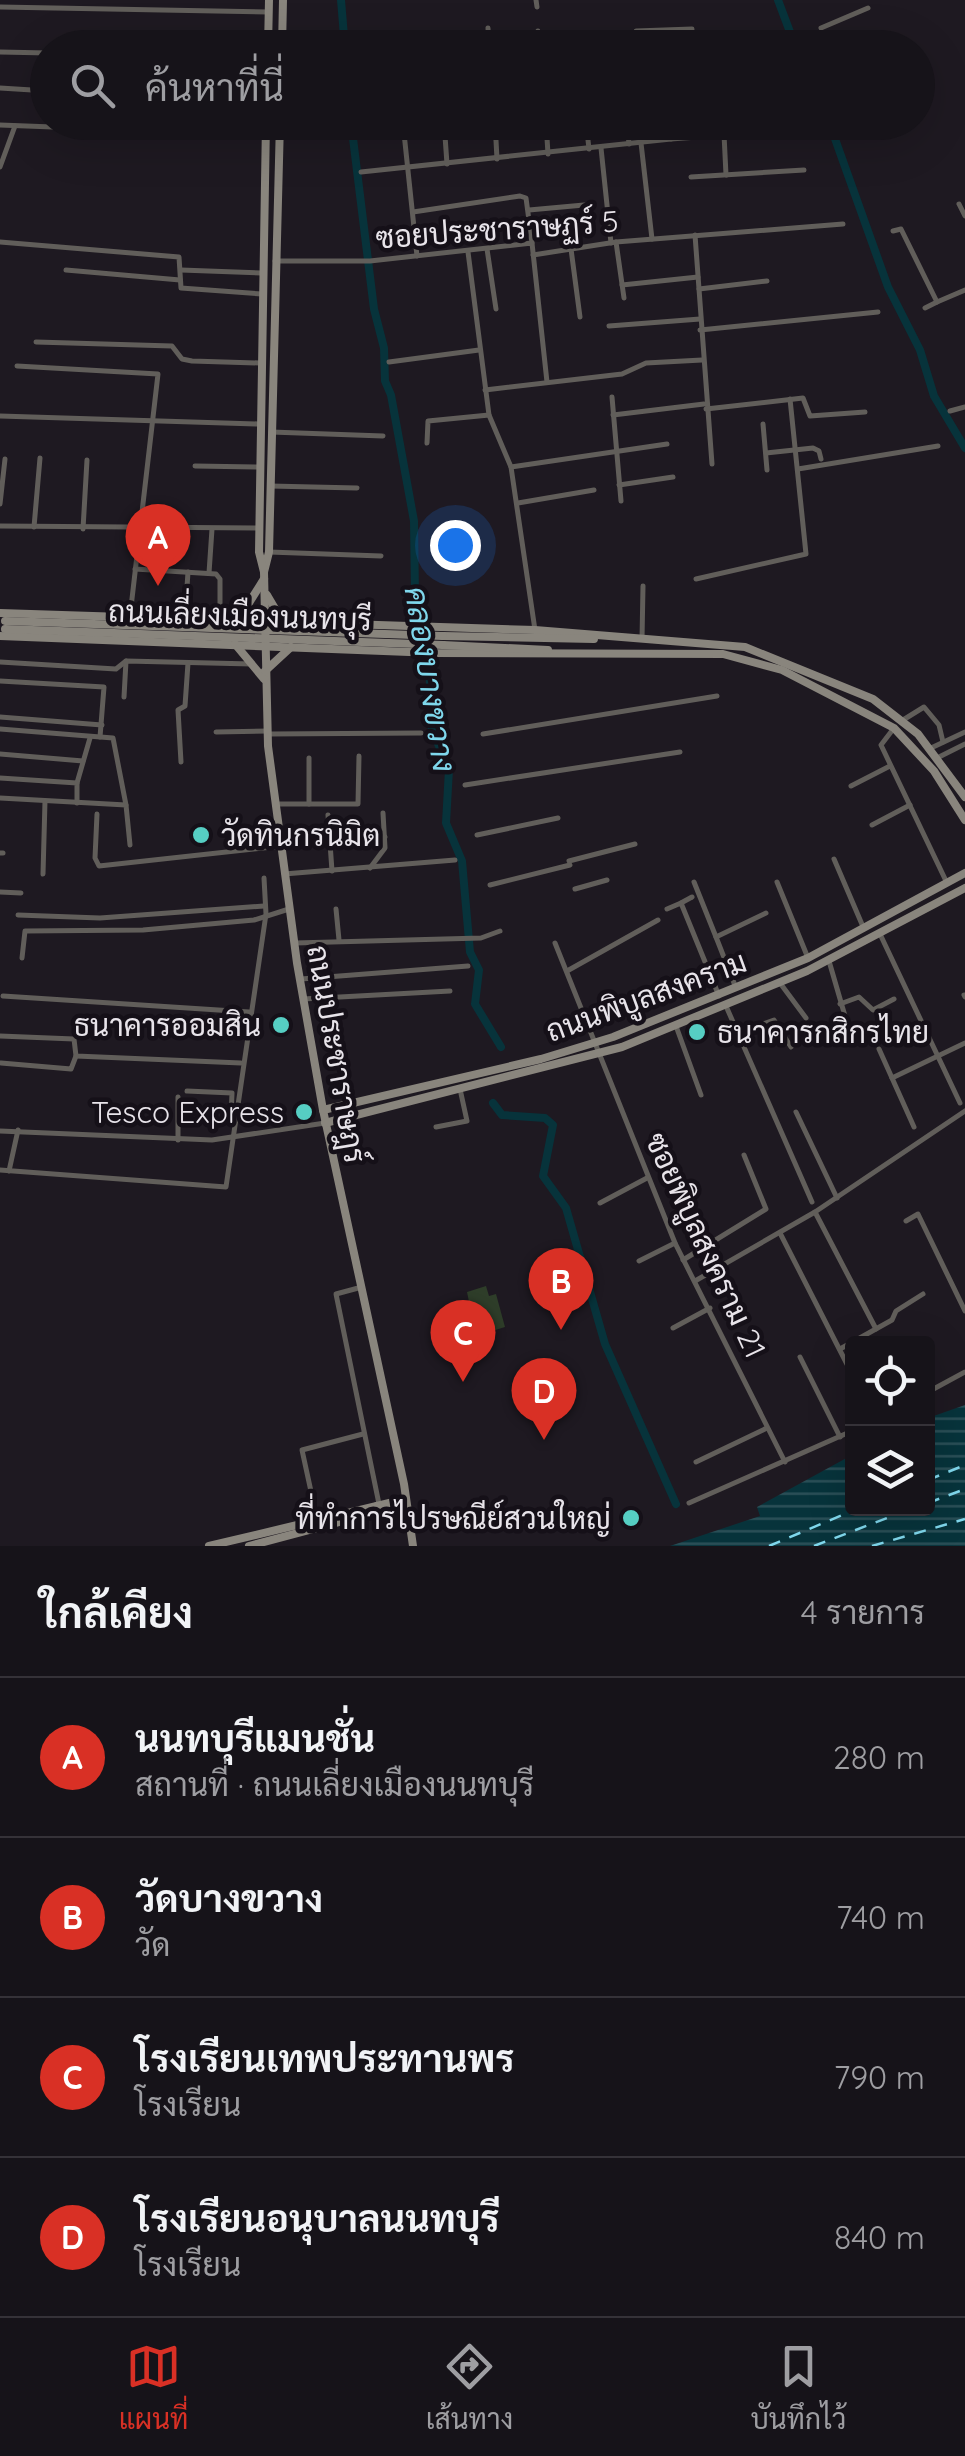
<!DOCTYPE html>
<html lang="th">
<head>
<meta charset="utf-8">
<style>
  :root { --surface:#161319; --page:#232026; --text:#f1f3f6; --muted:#9e9ea2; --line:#353238; --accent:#d93025 }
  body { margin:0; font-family:Quicksand,Sarabun,sans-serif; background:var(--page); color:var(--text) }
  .controls { position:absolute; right:30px; bottom:30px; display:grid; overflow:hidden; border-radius:10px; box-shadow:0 10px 40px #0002 }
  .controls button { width:90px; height:90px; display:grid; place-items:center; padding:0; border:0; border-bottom:2px solid var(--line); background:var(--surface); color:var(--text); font:50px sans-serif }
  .you { position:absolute; left:455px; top:545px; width:35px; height:35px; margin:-25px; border:8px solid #fff; border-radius:50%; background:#1a73e8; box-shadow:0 0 0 15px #1a73e833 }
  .badge { display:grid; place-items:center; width:65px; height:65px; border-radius:50%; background:var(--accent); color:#fff; font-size:32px; font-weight:700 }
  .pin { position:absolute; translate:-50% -82px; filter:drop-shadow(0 2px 5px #0008) }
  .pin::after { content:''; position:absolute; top:52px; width:35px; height:30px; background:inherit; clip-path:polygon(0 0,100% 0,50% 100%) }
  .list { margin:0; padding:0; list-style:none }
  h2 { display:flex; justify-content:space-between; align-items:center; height:130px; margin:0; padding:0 40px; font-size:42px }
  h2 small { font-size:32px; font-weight:400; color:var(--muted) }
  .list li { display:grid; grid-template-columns:65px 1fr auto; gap:30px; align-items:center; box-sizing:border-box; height:160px; padding:0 40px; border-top:2px solid var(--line) }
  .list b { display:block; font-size:38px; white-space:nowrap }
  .list p { margin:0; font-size:32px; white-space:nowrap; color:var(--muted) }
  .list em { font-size:32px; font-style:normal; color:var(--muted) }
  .icon { flex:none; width:55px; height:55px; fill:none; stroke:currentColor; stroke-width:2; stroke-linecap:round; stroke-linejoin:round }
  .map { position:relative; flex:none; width:965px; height:1546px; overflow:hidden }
  .search { position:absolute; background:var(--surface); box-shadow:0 10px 40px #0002; left:30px; right:30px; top:30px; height:110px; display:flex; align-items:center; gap:25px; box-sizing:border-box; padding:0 35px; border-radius:55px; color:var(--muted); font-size:38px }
  .sheet { height:770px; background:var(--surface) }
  nav { display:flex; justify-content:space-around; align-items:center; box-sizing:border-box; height:140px; border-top:2px solid var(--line); background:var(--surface); font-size:28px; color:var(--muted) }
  nav a { display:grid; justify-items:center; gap:5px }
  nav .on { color:var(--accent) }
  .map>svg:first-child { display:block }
  .grass { fill:#2e3d29 }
  .water { fill:url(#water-rules) }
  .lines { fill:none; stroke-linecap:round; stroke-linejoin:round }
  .canal { stroke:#07333b; stroke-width:8 }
  .ferry { stroke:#7fd7ec; stroke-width:2.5; stroke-dasharray:12 10; stroke-linecap:butt }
  .minor { stroke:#615e5a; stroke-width:5 }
  .secondary { stroke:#89857d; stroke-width:8 }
  .secondary-bridge { stroke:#89857d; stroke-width:8 }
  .poi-dot { fill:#56cec3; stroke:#151018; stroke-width:4 }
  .labels { text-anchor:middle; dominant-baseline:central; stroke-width:9; stroke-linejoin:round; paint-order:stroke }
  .street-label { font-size:30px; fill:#e8e4ea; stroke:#151018 }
  .poi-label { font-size:30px; fill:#e8e4ea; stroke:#151018; text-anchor:end }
  .water-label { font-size:32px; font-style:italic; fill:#7fd7ec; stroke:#151018 }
</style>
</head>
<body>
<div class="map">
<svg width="965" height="1546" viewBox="0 0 965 1546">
  <defs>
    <pattern id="water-rules" width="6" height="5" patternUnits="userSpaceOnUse" patternTransform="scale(2.5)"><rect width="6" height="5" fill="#07333b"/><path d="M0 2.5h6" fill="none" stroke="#2b5058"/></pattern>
  </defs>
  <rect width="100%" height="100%" fill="#1e1921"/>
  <polygon class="grass" points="486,1286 489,1296 496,1294 505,1327 476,1336 467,1292"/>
  <polygon class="water" points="965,1405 965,1546 670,1546 760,1516 757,1507 852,1455 852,1508 928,1508 928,1418"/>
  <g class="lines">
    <g class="canal">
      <polyline points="341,0 345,48"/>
      <polyline points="778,0 796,48"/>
      <polyline points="351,122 374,309 384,348 385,381 391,395 414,521 415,595 422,611 429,663 432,730 449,769 446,823 462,861 470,952 479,970 475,1004 501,1047"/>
      <polyline points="829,122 888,287 920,350 934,396 965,448"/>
      <polyline points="493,1103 502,1115 545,1118 553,1125 543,1176 566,1208 605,1344 676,1504"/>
    </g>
    <g class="ferry">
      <polyline points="928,1480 965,1465"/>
      <polyline points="928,1503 965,1489"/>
      <polyline points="769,1546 859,1508"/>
      <polyline points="814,1546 913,1508"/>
      <polyline points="872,1546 965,1519"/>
    </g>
    <g class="minor">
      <polyline points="536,0 537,7"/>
      <polyline points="0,7 269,12"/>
      <polyline points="488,28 489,48"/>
      <polyline points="821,28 868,8"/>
      <polyline points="538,31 540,48"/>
      <polyline points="462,35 463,48"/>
      <polyline points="430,41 437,40 438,48"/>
      <polyline points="635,48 636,31 692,29"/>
      <polyline points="732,48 745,47"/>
      <polyline points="878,48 884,44"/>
      <polyline points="0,52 48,53"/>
      <polyline points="0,88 48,91"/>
      <polyline points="444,122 447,164"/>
      <polyline points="495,122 497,159"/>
      <polyline points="546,122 548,154"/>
      <polyline points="586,122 589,149"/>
      <polyline points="627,122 629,144"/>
      <polyline points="670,122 671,139"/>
      <polyline points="0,125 184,132 188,122"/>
      <polyline points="404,133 417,256"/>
      <polyline points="724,134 726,175"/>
      <polyline points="445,135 465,132 468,122"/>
      <polyline points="641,143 652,239"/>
      <polyline points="601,148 611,243"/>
      <polyline points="0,167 15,126"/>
      <polyline points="361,172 671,139 817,128"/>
      <polyline points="691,177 804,170"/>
      <polyline points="959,204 965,216"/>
      <polyline points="529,210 584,205"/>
      <polyline points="413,212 520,196 526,198 532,243"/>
      <polyline points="893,231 901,229 937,302 965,290"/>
      <polyline points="695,235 712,464"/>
      <polyline points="0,242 179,257 181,288 262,294"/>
      <polyline points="616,242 624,298"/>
      <polyline points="487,249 496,309"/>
      <polyline points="571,249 580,317"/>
      <polyline points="468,252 489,415 511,467 535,630"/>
      <polyline points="533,255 616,242 843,224"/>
      <polyline points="275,261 370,261 532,243 547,382"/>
      <polyline points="66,270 180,280"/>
      <polyline points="181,270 262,273"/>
      <polyline points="622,285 698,277"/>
      <polyline points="699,289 767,281"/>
      <polyline points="925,308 937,302"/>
      <polyline points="609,326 700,319"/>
      <polyline points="700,330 878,312"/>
      <polyline points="36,342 172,346 182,359 192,361 260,363"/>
      <polyline points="389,362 479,350"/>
      <polyline points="17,366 158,374 130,616"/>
      <polyline points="485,390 622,374 646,363 702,360"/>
      <polyline points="612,397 621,501"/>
      <polyline points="706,409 803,398 810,416 865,412"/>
      <polyline points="950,411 965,407"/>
      <polyline points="613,415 704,404"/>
      <polyline points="0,416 258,424"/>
      <polyline points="763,424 767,470"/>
      <polyline points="271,432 383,436"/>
      <polyline points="427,443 428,421 489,415"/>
      <polyline points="766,453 813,448 819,451 821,459"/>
      <polyline points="195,466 259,467"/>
      <polyline points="511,467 667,444"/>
      <polyline points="798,469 938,446"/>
      <polyline points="619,485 673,477"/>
      <polyline points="270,486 357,488"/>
      <polyline points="518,503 594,490"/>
      <polyline points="0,504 5,459"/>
      <polyline points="0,526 259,528"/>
      <polyline points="34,527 40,458"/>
      <polyline points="83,529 87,460"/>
      <polyline points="269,552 381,556"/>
      <polyline points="135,569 216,574 220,579 220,607"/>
      <polyline points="209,573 212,529"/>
      <polyline points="696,579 806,554 790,399"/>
      <polyline points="186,602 188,572"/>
      <polyline points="642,639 643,586"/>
      <polyline points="0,662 116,669 126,661 252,664"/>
      <polyline points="0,681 104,687 100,737"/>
      <polyline points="124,697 126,661"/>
      <polyline points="0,717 102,725"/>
      <polyline points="903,720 924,707 939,725 943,742"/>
      <polyline points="894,728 881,745 947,883"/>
      <polyline points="0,729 113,738 126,805"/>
      <polyline points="216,732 268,731"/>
      <polyline points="269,734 421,733"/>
      <polyline points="483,734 717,696"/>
      <polyline points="931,748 965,732"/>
      <polyline points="0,754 83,761"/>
      <polyline points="939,757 965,744"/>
      <polyline points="181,762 178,710 185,706 188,663"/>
      <polyline points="0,778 77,783 77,803"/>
      <polyline points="77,783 90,738"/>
      <polyline points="465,785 680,752"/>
      <polyline points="851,786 890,766"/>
      <polyline points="0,798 126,805 130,845"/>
      <polyline points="275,804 358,804 359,756"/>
      <polyline points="309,804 309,758"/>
      <polyline points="97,814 95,858 99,866 281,846"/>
      <polyline points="328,815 332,871"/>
      <polyline points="872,825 910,805"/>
      <polyline points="477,835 558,818"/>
      <polyline points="330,840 385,837"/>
      <polyline points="0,853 3,853"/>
      <polyline points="834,859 864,929"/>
      <polyline points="569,861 635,844"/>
      <polyline points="370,868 385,848 383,813"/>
      <polyline points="43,874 45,801"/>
      <polyline points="284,874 455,860"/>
      <polyline points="694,882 716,937"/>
      <polyline points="777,882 808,958"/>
      <polyline points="490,885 570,865"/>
      <polyline points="575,889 607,880"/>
      <polyline points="0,892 21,893"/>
      <polyline points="681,903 692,897"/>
      <polyline points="336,909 339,940"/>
      <polyline points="667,909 681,903 719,996"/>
      <polyline points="18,915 100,918 264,906"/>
      <polyline points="880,934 960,1103"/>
      <polyline points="295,943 481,938 500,931"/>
      <polyline points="555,943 675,1243 785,1462"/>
      <polyline points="22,958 25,931 143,930 254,920 289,909"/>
      <polyline points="829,961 845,1016"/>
      <polyline points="567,971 658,920"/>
      <polyline points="301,979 468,966"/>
      <polyline points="780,983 806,1018"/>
      <polyline points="736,988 716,937 766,913"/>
      <polyline points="964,995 965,997"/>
      <polyline points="3,996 249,1012"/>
      <polyline points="303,999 450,991"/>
      <polyline points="840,1004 859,997 873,1010 894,999"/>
      <polyline points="726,1006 812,1202"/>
      <polyline points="676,1026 701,1095"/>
      <polyline points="735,1034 774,1020 791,1047"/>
      <polyline points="0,1036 74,1039 76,1056 241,1063"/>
      <polyline points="879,1049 914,1127"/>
      <polyline points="1,1063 71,1069 76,1056"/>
      <polyline points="892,1078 965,1043"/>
      <polyline points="187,1091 232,1093 231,1118"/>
      <polyline points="796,1112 837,1198"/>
      <polyline points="436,1127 467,1121 460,1089"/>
      <polyline points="0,1131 212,1140 325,1123"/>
      <polyline points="178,1140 178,1097"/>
      <polyline points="0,1170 226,1187 266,914 264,878"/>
      <polyline points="9,1171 18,1130"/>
      <polyline points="600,1203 647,1178"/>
      <polyline points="815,1212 876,1329"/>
      <polyline points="906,1221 918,1214 965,1311"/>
      <polyline points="780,1233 852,1374"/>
      <polyline points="683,1260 766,1209 744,1155"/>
      <polyline points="639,1261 675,1243"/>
      <polyline points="695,1281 815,1212 965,1111"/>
      <polyline points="362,1287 336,1294 379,1504"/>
      <polyline points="673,1328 710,1308"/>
      <polyline points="840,1349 892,1320 896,1311 923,1294"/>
      <polyline points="800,1357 840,1437"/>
      <polyline points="928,1392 965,1372"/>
      <polyline points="696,1462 767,1428"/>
      <polyline points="689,1503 852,1431"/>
      <polyline points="317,1519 302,1450 363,1434"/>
    </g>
    <g class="secondary">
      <polyline points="268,48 269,0"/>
      <polyline points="282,48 283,0"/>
      <polyline points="280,122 269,552 264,572 268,746 297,963 323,1110 404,1484 413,1546"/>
      <polyline points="264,572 259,552 266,122"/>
      <polyline points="267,595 277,612 291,620"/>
      <polyline points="0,613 535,630 745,647 873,699 918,734 965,797"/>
      <polyline points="229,620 247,606 264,579"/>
      <polyline points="0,636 435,653 723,654 782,670 894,728 934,771 965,820"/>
      <polyline points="443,636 594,639"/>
      <polyline points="235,644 264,679"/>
      <polyline points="443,645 548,650"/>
      <polyline points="265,671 291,647"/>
      <polyline points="323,1110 541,1059 613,1037 808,958 965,873"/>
      <polyline points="325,1123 622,1047 807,971 965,888"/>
      <polyline points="209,1546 406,1499"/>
      <polyline points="249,1546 373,1513 377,1506"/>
    </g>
    <g class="secondary-bridge">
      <polyline points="5,621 443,636"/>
      <polyline points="5,629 443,645"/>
    </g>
  </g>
  <g class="poi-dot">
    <circle cx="201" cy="835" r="10"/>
    <circle cx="281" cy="1025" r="10"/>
    <circle cx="697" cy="1032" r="10"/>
    <circle cx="304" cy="1112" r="10"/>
    <circle cx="631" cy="1518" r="10"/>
  </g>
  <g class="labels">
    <g class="street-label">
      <text transform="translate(497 229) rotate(-4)">ซอยประชาราษฏร์ 5</text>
      <text transform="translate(240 615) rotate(2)">ถนนเลี่ยงเมืองนนทบุรี</text>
      <text transform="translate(646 996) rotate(-20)">ถนนพิบูลสงคราม</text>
      <text transform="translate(337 1054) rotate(80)">ถนนประชาราษฎร์</text>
      <text transform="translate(706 1245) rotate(65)">ซอยพิบูลสงคราม 21</text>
    </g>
    <g class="poi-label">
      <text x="221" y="835" text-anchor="start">วัดทินกรนิมิต</text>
      <text x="261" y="1025">ธนาคารออมสิน</text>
      <text x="717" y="1032" text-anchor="start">ธนาคารกสิกรไทย</text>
      <text x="284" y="1112">Tesco Express</text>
      <text x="611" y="1518">ที่ทำการไปรษณีย์สวนใหญ่</text>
    </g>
    <g class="water-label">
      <text transform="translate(431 679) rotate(81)">คลองบางขวาง</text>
    </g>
  </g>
</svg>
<div class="controls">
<button><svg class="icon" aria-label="locate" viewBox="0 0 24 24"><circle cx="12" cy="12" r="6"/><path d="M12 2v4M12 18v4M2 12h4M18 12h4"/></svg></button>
<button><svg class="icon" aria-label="layers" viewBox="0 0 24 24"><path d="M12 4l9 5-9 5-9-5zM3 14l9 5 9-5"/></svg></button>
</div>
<div class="you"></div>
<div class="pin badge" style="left:158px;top:586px">A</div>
<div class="pin badge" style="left:561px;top:1330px">B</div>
<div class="pin badge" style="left:463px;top:1382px">C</div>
<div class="pin badge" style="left:544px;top:1440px">D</div>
<div class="search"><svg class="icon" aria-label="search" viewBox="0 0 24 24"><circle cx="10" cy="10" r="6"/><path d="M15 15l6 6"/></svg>ค้นหาที่นี่</div>
</div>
<section class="sheet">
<h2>ใกล้เคียง<small>4 รายการ</small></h2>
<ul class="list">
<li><span class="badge">A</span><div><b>นนทบุรีแมนชั่น</b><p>สถานที่ · ถนนเลี่ยงเมืองนนทบุรี</p></div><em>280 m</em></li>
<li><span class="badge">B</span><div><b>วัดบางขวาง</b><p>วัด</p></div><em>740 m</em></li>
<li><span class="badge">C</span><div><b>โรงเรียนเทพประทานพร</b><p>โรงเรียน</p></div><em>790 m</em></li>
<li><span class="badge">D</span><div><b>โรงเรียนอนุบาลนนทบุรี</b><p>โรงเรียน</p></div><em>840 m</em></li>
</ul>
</section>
<nav>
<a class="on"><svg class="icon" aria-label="map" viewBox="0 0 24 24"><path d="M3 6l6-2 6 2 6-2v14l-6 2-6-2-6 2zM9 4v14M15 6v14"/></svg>แผนที่</a>
<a><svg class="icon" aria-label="directions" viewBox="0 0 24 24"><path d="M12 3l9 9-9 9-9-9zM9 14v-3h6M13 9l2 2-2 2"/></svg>เส้นทาง</a>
<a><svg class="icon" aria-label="saved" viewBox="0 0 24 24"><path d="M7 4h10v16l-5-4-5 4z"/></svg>บันทึกไว้</a>
</nav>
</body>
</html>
